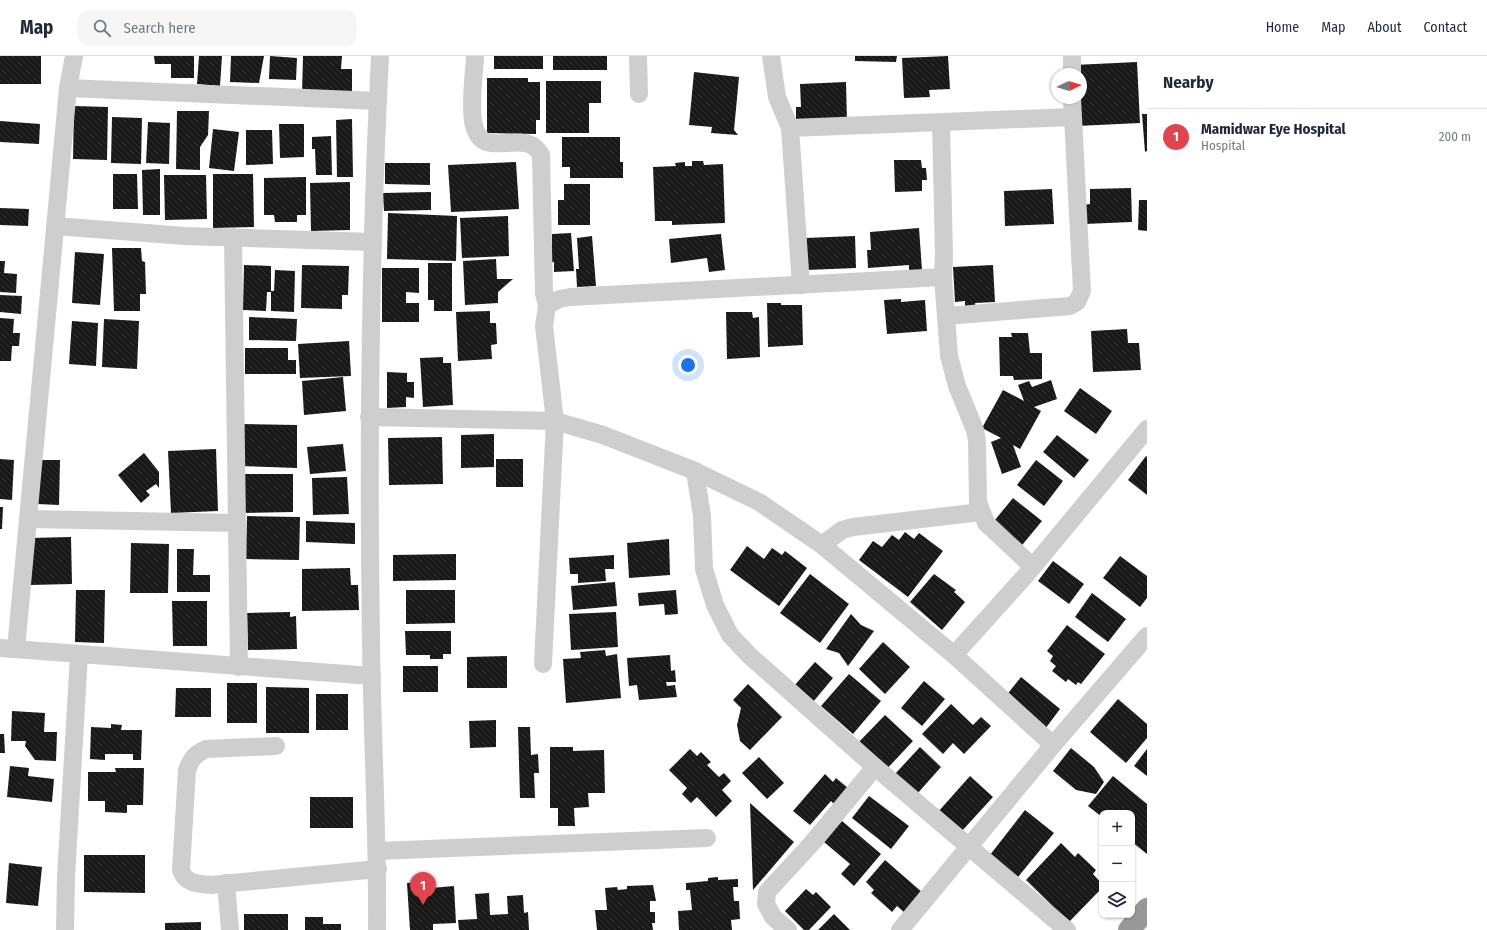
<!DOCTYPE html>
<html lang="en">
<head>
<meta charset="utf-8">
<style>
  :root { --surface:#fff; --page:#f6f6f7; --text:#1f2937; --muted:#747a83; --line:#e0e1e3; --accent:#1a73e8 }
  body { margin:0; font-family:"Fira Sans Condensed",sans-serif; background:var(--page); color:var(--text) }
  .controls { position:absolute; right:12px; bottom:12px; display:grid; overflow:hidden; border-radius:8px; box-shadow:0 1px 3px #0004 }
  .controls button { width:36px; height:36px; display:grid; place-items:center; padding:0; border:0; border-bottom:1px solid var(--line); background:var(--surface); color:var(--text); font:20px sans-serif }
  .compass { position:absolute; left:1051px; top:12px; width:36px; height:36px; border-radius:50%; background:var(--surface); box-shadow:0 1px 3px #0004; rotate:86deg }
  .you { position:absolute; left:688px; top:309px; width:14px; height:14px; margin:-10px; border:3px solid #fff; border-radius:50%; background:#1a73e8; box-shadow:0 0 0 6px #1a73e833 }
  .badge { display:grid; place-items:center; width:26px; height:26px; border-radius:50%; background:var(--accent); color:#fff; font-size:13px; font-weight:700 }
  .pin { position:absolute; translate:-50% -33px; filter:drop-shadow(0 1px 2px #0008) }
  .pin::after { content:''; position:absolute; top:21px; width:14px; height:12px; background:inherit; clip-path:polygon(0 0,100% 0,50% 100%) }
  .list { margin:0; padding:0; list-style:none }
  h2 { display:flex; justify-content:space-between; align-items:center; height:52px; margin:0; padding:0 16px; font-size:17px }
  h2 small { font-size:13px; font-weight:400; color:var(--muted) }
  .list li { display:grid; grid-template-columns:26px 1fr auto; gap:12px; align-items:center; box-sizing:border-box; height:56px; padding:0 16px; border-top:1px solid var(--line) }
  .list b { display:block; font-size:15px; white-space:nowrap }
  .list p { margin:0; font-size:13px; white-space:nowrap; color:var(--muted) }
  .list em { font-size:13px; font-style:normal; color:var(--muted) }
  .icon { flex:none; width:22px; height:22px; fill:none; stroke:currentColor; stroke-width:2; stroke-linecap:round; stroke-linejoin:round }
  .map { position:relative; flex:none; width:1147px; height:874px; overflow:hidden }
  header { display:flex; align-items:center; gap:24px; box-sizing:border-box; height:56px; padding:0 20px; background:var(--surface); border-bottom:1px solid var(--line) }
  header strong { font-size:19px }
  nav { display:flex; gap:22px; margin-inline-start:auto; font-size:14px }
  .search { width:280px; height:36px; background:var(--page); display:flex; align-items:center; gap:10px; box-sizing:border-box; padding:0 14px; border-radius:12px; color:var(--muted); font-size:15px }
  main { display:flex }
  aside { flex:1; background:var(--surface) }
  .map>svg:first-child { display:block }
  .building { fill:url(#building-back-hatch) }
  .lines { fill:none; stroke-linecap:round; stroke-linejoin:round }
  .street { stroke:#cecece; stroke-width:18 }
  .highway { stroke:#989898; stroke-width:22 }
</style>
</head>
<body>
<header>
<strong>Map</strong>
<div class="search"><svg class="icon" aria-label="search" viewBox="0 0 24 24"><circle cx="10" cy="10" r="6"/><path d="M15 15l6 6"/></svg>Search here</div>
<nav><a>Home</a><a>Map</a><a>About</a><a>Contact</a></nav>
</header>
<main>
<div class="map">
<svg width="1147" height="874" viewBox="0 0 1147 874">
  <defs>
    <pattern id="building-back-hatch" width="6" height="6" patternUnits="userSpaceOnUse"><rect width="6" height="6" fill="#181818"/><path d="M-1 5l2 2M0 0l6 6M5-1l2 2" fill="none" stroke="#313131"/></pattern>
  </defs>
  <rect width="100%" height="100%" fill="#fff"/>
  <g class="building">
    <rect x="0" y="0" width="41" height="28"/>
    <polygon points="154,0 194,0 194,22 171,22 171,8 155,8"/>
    <polygon points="199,0 222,0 220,30 197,28"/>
    <polygon points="231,0 264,0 259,27 230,26"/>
    <polygon points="270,0 297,2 296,24 269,23"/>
    <polygon points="303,0 342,0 341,13 352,13 352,39 302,38"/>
    <rect x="494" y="0" width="49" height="13"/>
    <rect x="553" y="0" width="54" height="14"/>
    <polygon points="855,0 897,0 896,6 855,5"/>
    <polygon points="948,0 950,33 929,34 930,41 904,42 902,2"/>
    <polygon points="1137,6 1140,67 1077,70 1081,42 1081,18 1074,9"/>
    <polygon points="694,16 739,21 734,74 738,79 711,77 712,71 689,69"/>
    <polygon points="487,22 528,22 528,26 540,26 540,64 536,64 536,78 487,77"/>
    <polygon points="546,25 601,25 601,47 589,47 589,77 546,77"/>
    <polygon points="846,26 847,67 796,69 796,51 801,51 800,28"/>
    <polygon points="74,50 108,51 107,104 73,103"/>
    <polygon points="177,55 209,55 208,79 200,91 200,114 176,113"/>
    <polygon points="1142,58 1147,58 1147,95 1145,96"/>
    <polygon points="112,61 142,62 141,108 111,107"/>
    <polygon points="352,63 353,121 337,121 336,64"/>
    <polygon points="0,65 40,68 39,88 0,86"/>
    <polygon points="148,66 170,67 169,108 146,107"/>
    <polygon points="279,68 304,68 304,101 280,102"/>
    <polygon points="213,73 239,76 234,115 209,112"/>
    <polygon points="246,74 272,74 273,108 246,109"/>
    <polygon points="331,80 332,119 316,119 315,93 312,93 312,81"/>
    <polygon points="562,81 620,81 620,106 623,106 623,122 570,122 570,111 562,111"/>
    <polygon points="894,104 921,104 922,112 926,112 927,124 922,124 922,135 895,136"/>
    <polygon points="692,105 703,105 704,109 723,108 725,167 672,169 672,165 655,165 653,111 676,110 675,107 685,106 685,110 692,110"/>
    <polygon points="516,106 519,153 451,156 448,109"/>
    <polygon points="385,107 430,107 430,129 385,128"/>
    <polygon points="160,113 160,159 143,159 142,114"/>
    <polygon points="113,118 137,118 138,153 113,153"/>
    <polygon points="213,118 253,118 254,171 213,172"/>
    <polygon points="164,119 206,119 207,163 165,164"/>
    <polygon points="306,121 306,159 297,159 297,166 275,166 274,159 264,159 264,122"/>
    <polygon points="350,126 350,174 311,175 310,127"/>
    <polygon points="564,128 590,128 590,169 558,169 558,144 564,144"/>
    <polygon points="1131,132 1132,166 1084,168 1083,149 1090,148 1090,133"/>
    <polygon points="1052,133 1054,168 1005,170 1004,135"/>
    <polygon points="431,136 431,154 384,155 383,137"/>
    <polygon points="1139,144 1147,144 1147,175 1138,174"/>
    <polygon points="0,152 29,153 28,170 0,169"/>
    <polygon points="388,157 457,160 456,205 387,203"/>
    <polygon points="508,160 509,200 462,202 460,162"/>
    <polygon points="919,172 922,214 909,215 909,209 868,212 867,194 871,194 870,176"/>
    <polygon points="571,177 574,215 554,216 554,206 548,207 547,191 552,190 552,178"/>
    <polygon points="721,178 725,214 709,216 707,202 671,207 669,183"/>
    <polygon points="592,180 596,230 577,231 576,213 579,213 577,182"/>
    <polygon points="855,180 856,212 806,214 805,182"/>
    <polygon points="112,192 141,192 142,205 145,206 146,238 140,238 140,255 114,255"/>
    <polygon points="75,196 104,198 100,249 72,247"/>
    <polygon points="496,203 497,223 513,223 498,236 498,247 465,249 463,205"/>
    <polygon points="0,205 5,205 4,217 17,218 16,237 0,236"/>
    <polygon points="428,207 452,207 452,255 434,255 434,244 428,244"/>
    <polygon points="244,209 271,210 271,236 267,236 266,255 243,254"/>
    <polygon points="302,209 349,210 348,239 342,239 342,253 301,252"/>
    <polygon points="993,209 995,246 975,247 976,252 965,253 965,245 955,246 953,211"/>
    <polygon points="382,212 419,212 419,237 406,236 406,247 419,247 419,266 382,266"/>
    <polygon points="275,214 295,215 294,256 271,255 271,235 274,235"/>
    <polygon points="0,239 22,240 21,258 0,256"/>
    <polygon points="901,243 901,246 925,244 927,275 887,278 884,244"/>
    <polygon points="767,247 781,247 781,249 802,249 803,289 768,291"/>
    <polygon points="490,255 490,267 496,267 497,288 491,289 492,303 458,305 456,256"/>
    <polygon points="726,256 752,256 753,262 759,261 760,301 727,303"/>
    <polygon points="249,261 297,263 296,285 249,284"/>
    <polygon points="0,262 14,263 13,277 20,277 19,290 12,290 11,305 0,305"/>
    <polygon points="104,263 139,265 137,313 102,311"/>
    <polygon points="72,265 98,267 96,310 69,308"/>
    <polygon points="1127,273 1128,287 1139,287 1141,314 1093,316 1091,275"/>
    <polygon points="1011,277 1028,277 1030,297 1042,297 1042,323 1014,324 1013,320 1000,320 999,281 1012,281"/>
    <polygon points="349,285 351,320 300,322 298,288"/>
    <polygon points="245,292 288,292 288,304 296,304 296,318 245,318"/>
    <polygon points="443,301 443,307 451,307 453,349 423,351 420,302"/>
    <polygon points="387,316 407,317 407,326 414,326 414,342 406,341 406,351 387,352"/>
    <polygon points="343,321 346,355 304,359 302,325"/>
    <polygon points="1051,324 1057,343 1034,351 1041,355 1020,393 1013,389 1021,411 1002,418 991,386 1001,382 982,372 1003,334 1024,345 1018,329 1029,325 1032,331"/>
    <polygon points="1080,332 1112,355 1096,378 1064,355"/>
    <polygon points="238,368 297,369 297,412 238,410"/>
    <polygon points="494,378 494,411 461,412 461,379"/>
    <polygon points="1057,379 1089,404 1074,422 1043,396"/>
    <polygon points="442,381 443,428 389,429 388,382"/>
    <polygon points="343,388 346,415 310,418 307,391"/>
    <polygon points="216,393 218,455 171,457 168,395"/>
    <polygon points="144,397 159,416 159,432 156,428 146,435 150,439 141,447 118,419"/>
    <polygon points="1146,400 1147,401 1147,439 1128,424"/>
    <polygon points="0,403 14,404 12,444 0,443"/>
    <rect x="496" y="403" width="27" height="28"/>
    <polygon points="38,404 60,404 59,449 37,448"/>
    <polygon points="1036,404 1063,425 1044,450 1017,429"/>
    <polygon points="239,418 293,418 293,456 240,457"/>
    <polygon points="347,421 349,458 313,459 312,422"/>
    <polygon points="1013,442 1042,465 1018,494 990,470"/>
    <polygon points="0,451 3,451 2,473 0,473"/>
    <polygon points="247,460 300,461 299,504 246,503"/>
    <polygon points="306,465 355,467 355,488 306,486"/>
    <polygon points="905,476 914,483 919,477 943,495 908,541 859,504 873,485 882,491 892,479 899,484"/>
    <polygon points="71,481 72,528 30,529 29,482"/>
    <polygon points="669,483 670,519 629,522 627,487"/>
    <polygon points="131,487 169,488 168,537 130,537"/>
    <polygon points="747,490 764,503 772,492 782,499 785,495 807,512 779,550 730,514"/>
    <polygon points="177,493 194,493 193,519 210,519 210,536 177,536"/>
    <polygon points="456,498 456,524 393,525 393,499"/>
    <polygon points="614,499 614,513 605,513 606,525 578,527 578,518 570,518 569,502"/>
    <polygon points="1120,500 1147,520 1147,542 1140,551 1103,522"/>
    <polygon points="1053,505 1084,528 1069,548 1038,525"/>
    <polygon points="350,512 351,529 358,529 359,554 302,555 302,513"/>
    <polygon points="810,518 849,548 820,587 780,557"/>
    <polygon points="934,518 956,534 954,536 965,546 942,574 910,546"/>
    <polygon points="615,526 617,550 573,554 571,530"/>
    <polygon points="76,534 105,534 104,587 75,586"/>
    <polygon points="406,534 455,534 455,567 406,568"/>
    <polygon points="676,534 678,558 665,559 664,548 639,550 638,537"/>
    <polygon points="1092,537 1126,563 1108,586 1075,561"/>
    <polygon points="172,545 207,545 207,590 173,590"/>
    <polygon points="290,556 290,561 296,560 297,593 248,594 247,557"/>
    <polygon points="616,556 618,591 571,594 569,558"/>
    <polygon points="851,558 861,569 874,575 848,610 839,597 826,593"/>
    <polygon points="1067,569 1105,598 1081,628 1078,626 1076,629 1068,623 1066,626 1052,615 1056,610 1050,605 1053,600 1047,595"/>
    <polygon points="405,575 451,575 451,598 443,598 443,603 430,603 430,599 406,599"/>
    <polygon points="883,586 910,611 885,638 859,613"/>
    <polygon points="605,594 606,600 617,598 621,642 566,647 563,603 581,602 580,596"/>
    <polygon points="670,599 671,615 675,614 676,626 666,626 667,630 675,629 677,641 639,644 637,629 629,630 627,602"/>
    <polygon points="507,600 507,632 467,632 467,601"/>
    <polygon points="815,606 833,622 813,646 794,630"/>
    <rect x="403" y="610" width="35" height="26"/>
    <polygon points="849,618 881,645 853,678 821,650"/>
    <polygon points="1021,621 1060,653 1045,673 1005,641"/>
    <polygon points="924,625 945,643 922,670 901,652"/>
    <rect x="227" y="627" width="30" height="40"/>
    <polygon points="748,628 782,661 750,694 740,685 737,669 741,652 733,644"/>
    <polygon points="266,631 309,632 309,677 266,677"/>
    <polygon points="176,632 211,632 211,661 175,661"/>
    <rect x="316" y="638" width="32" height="36"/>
    <polygon points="1118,643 1147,668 1147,682 1126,707 1090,676"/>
    <polygon points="951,648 973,669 981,661 991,670 964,698 953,687 943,698 922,678"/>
    <polygon points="12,655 45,657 44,676 57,676 56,705 35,704 25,690 26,685 11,685"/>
    <polygon points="885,659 913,685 883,717 855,690"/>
    <polygon points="496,664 496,691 470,692 469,665"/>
    <polygon points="111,668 122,669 121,674 142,674 141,704 133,704 133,698 105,698 105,704 90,703 91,671 111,672"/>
    <polygon points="518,671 530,671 531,699 538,698 539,717 534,717 535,742 520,742"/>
    <polygon points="0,678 4,678 5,697 0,697"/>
    <polygon points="550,691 573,691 573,695 604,694 605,737 588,737 589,751 574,752 575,770 558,770 558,752 550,752"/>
    <polygon points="920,691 941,711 917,738 895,718"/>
    <polygon points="1071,692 1094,711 1104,726 1096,738 1076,734 1053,715"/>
    <polygon points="690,693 697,700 701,696 711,706 707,709 719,721 724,717 731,725 722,734 732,745 716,761 697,741 691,747 682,738 687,732 669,714"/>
    <polygon points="1147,693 1147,720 1134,710"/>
    <polygon points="759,701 784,727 767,743 742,717"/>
    <polygon points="10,710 29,712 28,720 54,723 52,746 7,741"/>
    <polygon points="115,712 144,712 143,749 127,749 127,757 105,756 105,745 88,745 88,716 116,716"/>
    <polygon points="825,718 833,726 836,722 848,732 834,748 831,745 810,769 793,755"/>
    <polygon points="970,720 993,741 961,776 938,756"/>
    <polygon points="1113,720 1147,748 1147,798 1132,786 1132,757 1102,757 1102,761 1088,750"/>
    <polygon points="869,740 909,770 891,793 852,762"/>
    <rect x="310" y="741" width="43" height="31"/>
    <polygon points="750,747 794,786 753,834"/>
    <polygon points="1025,754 1054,777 1018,821 990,799"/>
    <polygon points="842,765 881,798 854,830 841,818 850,808 824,786"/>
    <polygon points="1061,787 1075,801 1078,797 1096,814 1093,818 1102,828 1102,832 1069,866 1026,824"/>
    <polygon points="84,799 145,799 145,837 84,836"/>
    <polygon points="885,804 923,837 906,858 897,850 892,856 871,837 874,834 866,826"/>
    <polygon points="9,807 42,811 38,850 6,847"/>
    <polygon points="718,821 718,824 738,823 738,831 733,831 734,845 739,845 740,863 731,864 732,874 679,874 678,855 692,854 690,834 686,834 686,827 708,825 708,822"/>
    <polygon points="430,826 431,832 454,830 456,867 433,868 433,874 410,874 407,827"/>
    <polygon points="653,829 656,845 650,845 650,856 655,856 655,867 652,867 653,874 597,874 595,854 607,854 605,832 617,831 618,834 627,833 627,830"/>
    <polygon points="806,833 813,839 816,836 831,851 809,874 804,874 785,855"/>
    <polygon points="489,837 490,859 508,858 507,840 523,839 524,857 528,856 529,874 459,874 458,864 477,863 475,838"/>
    <rect x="244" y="858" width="44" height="16"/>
    <polygon points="834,858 850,874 818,874"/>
    <polygon points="305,861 323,861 323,868 341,868 341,874 305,874"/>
    <polygon points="201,866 201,874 165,874 165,867"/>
  </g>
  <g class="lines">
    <g class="street">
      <path d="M475,0C474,21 470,44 473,65C480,110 525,68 541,99L544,237L547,250"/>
      <polyline points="638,0 639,38"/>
      <polyline points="771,0 777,41 790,72 801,229"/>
      <polyline points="1072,18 1072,0"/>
      <polyline points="68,32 378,45"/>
      <polyline points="941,67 944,199 943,221 949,300 957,330 975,374 977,385 978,446 986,467 1033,511"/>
      <polyline points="790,72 1072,61"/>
      <polyline points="55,170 185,180 373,186"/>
      <polyline points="233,181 239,611"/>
      <polyline points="946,260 1070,250 1077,246 1082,235 1072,42"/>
      <polyline points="369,361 555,365 603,379 695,415 759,446 822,489 954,599 1053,689"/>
      <polyline points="695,415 702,460 704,513 715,549 730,579 750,600 875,711 1067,874"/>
      <polyline points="28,463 237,467"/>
      <polyline points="822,489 842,474 853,471 981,456"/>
      <polyline points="0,592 372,620"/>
      <polyline points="16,593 68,32 74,0"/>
      <polyline points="954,599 1026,519 1147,373"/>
      <polyline points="543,608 555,365 544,270 547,250 559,243 570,241 943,221"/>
      <path d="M276,690L206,693C195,698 191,703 187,714L181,814C185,828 199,828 211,829L378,813"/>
      <polyline points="377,795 707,782"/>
      <polyline points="226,827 230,874"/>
      <polyline points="65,874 66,821 79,599"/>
      <path d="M377,874C378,777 372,681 371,584C368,389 370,195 380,0"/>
      <polyline points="788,874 773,861 766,848 767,836 813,786 875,711"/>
      <polyline points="900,874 1053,689 1147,580"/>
    </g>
    <polyline class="highway" points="1129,874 1147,853"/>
  </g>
</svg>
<div class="controls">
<button>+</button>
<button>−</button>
<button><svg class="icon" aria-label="layers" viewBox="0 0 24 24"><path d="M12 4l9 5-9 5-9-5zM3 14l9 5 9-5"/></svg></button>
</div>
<svg class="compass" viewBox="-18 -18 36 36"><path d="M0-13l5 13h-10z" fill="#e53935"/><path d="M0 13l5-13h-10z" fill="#747a83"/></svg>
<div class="you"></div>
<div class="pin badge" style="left:423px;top:849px;background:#e0444e">1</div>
</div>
<aside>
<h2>Nearby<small></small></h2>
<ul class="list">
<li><span class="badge" style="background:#e0444e">1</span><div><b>Mamidwar Eye Hospital</b><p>Hospital</p></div><em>200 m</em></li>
</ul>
</aside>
</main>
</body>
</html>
